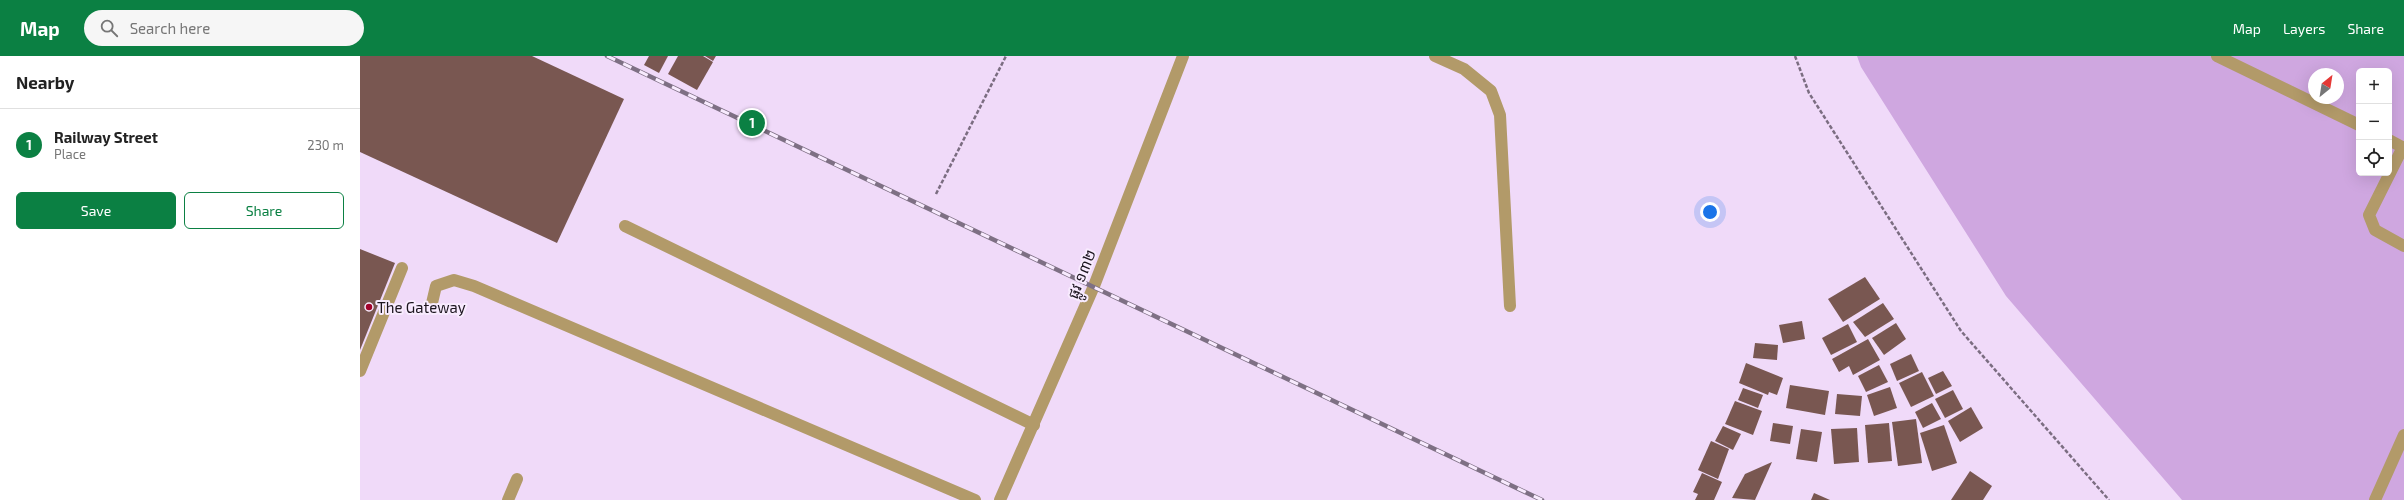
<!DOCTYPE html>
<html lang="en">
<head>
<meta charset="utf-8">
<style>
  :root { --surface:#fff; --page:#f6f6f6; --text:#222; --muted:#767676; --line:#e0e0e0; --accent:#0b8043 }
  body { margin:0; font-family:"Exo 2","Noto Sans Khmer",sans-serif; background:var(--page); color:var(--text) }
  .controls { position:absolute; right:12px; top:12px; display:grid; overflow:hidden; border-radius:6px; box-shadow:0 4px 16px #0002 }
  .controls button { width:36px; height:36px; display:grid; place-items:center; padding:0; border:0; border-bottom:1px solid var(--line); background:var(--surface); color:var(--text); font:20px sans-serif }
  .compass { position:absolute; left:1948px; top:12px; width:36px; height:36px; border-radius:50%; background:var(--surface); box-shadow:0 4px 16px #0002; rotate:30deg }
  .you { position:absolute; left:1350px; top:156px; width:14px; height:14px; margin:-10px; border:3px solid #fff; border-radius:50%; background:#1a73e8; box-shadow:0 0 0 6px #1a73e833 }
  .badge { display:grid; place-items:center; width:26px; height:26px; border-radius:50%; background:var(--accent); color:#fff; font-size:13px; font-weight:700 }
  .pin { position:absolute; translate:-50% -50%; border:2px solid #fff; box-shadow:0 1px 4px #0006 }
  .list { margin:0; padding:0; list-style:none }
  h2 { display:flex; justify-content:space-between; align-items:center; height:52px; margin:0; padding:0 16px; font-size:17px }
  h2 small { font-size:13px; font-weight:400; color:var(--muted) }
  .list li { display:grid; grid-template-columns:26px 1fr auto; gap:12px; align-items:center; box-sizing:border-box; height:72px; padding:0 16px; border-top:1px solid var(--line) }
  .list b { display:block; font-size:15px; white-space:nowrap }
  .list p { margin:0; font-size:13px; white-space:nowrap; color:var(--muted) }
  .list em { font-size:13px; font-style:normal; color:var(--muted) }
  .actions { display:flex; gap:8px; padding:12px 16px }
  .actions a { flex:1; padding:9px 0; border:1px solid var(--accent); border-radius:6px; text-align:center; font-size:14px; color:var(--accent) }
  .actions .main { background:var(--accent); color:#fff }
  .icon { flex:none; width:22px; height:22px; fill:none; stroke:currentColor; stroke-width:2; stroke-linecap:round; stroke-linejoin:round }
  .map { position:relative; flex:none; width:2044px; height:444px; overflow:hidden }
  header { display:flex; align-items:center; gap:24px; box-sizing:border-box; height:56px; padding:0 20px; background:var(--accent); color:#fff }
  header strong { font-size:19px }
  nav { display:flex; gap:22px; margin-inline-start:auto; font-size:14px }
  .search { width:280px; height:36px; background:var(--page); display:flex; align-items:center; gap:10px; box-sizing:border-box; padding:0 14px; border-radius:22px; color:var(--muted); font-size:15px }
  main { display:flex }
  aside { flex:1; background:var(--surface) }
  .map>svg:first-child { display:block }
  .green { fill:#cfa7e0; fill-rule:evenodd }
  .building { fill:#795751 }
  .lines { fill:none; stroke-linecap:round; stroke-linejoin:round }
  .path { stroke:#7b6d81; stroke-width:2.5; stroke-dasharray:4 2; stroke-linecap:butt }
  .service { stroke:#b29a69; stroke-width:12 }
  .tertiary { stroke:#b29a69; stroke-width:12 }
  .rail-casing { stroke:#7e7084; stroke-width:4.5 }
  .rail { stroke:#f8ebfe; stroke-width:3; stroke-dasharray:9; stroke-linecap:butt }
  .poi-dot { fill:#a2022b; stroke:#f8ebfe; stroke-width:1.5 }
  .labels { text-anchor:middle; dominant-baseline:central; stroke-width:4; stroke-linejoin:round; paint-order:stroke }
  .street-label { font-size:15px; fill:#1b141e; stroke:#f8ebfe }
  .poi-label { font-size:15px; fill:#1b141e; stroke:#f8ebfe; text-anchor:start }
</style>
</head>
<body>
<header>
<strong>Map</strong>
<div class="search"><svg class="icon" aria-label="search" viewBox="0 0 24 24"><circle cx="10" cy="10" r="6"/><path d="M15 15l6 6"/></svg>Search here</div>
<nav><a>Map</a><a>Layers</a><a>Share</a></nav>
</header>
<main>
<aside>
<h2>Nearby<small></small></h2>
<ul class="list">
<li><span class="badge">1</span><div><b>Railway Street</b><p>Place</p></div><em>230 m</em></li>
</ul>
<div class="actions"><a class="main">Save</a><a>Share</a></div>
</aside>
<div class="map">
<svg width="2044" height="444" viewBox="0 0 2044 444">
  <rect width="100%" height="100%" fill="#f0daf9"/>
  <path class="green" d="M1497,0H2044V444H1822L1646,240L1501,11ZM1999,15H2029V117H1999ZM1954,18H1978V42H1954Z"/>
  <g class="building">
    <polygon points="0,0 172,0 264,43 197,187 0,96"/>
    <polygon points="289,0 308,0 299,17 284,9"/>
    <polygon points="318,0 343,0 353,6 337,34 308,18"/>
    <polygon points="345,0 356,0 353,5"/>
    <polygon points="0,193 35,207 0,294"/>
    <polygon points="1505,221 1520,243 1483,266 1468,243"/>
    <polygon points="1523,247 1534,263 1505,281 1493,266"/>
    <polygon points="1442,265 1445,283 1423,287 1419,269"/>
    <polygon points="1536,267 1546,283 1524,299 1512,282"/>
    <polygon points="1488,268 1497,286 1471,299 1462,282"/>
    <polygon points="1508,283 1520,304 1493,319 1489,310 1479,316 1472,303"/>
    <polygon points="1395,287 1418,289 1417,304 1393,302"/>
    <polygon points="1551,298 1559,315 1537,325 1530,308"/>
    <polygon points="1386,307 1423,322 1417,339 1409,336 1408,339 1379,327"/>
    <polygon points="1519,309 1528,326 1506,336 1498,320"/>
    <polygon points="1583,315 1592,330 1576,338 1568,322"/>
    <polygon points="1562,316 1574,340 1551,351 1539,327"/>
    <polygon points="1430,329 1469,335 1465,359 1426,352"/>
    <polygon points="1530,331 1537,352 1514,360 1507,339"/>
    <polygon points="1383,332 1403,339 1398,352 1378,344"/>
    <polygon points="1593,334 1603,353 1585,362 1575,343"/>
    <polygon points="1477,338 1502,340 1500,360 1475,358"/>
    <polygon points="1375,345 1402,355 1393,379 1365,368"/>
    <polygon points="1572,347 1581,363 1563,372 1555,356"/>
    <polygon points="1611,351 1623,372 1600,386 1588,365"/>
    <polygon points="1556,363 1562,407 1538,410 1532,366"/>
    <polygon points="1413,367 1433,370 1430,388 1410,385"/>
    <polygon points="1529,367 1532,405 1508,407 1505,369"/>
    <polygon points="1584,369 1597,407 1572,415 1560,377"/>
    <polygon points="1363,370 1381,378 1373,394 1355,385"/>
    <polygon points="1497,372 1499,406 1474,408 1471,373"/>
    <polygon points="1441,373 1462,376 1457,406 1436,403"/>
    <polygon points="1351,385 1369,393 1358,423 1338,414"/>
    <polygon points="1412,406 1395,444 1372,442 1385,418"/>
    <polygon points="1610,415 1632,430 1623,444 1591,444"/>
    <polygon points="1342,417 1362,426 1354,444 1335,444 1338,438 1333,436"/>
    <polygon points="1454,437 1470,444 1451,444"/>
  </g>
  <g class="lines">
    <g class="path">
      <polyline points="1435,0 1449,37 1601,275 1749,444"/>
      <polyline points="576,138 646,0"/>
    </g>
    <g class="service">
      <polyline points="1075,0 1104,13 1131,35 1140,59 1150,250"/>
      <polyline points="1857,0 1999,69"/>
      <polyline points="2029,84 2044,92"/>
      <polyline points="2043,91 2009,159 2015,174 2044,190"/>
      <polyline points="265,170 674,369"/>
      <polyline points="72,247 76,230 94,224 114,230 615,444"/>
      <polyline points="0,315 42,212"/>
      <polyline points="148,444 157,423"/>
    </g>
    <g class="tertiary">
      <polyline points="640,444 734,230 823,0"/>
      <polyline points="2015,444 2044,379"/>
    </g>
    <defs>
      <polyline id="rail" points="247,0 1182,444"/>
    </defs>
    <use href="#rail" class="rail-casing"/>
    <use href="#rail" class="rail"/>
  </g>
  <circle class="poi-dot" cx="9" cy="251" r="4"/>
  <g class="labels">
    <g class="street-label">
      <text transform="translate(721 218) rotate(-68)">ផ្លូវ ១៣២</text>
    </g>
    <g class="poi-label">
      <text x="17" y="251">The Gateway</text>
    </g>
  </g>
</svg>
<div class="controls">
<button>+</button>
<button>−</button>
<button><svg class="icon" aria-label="locate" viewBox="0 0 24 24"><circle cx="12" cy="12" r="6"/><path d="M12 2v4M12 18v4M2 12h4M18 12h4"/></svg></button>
</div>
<svg class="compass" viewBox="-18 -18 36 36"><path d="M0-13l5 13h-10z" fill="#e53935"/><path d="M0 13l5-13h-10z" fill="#767676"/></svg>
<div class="you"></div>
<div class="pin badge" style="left:392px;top:67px">1</div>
</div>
</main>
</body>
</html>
